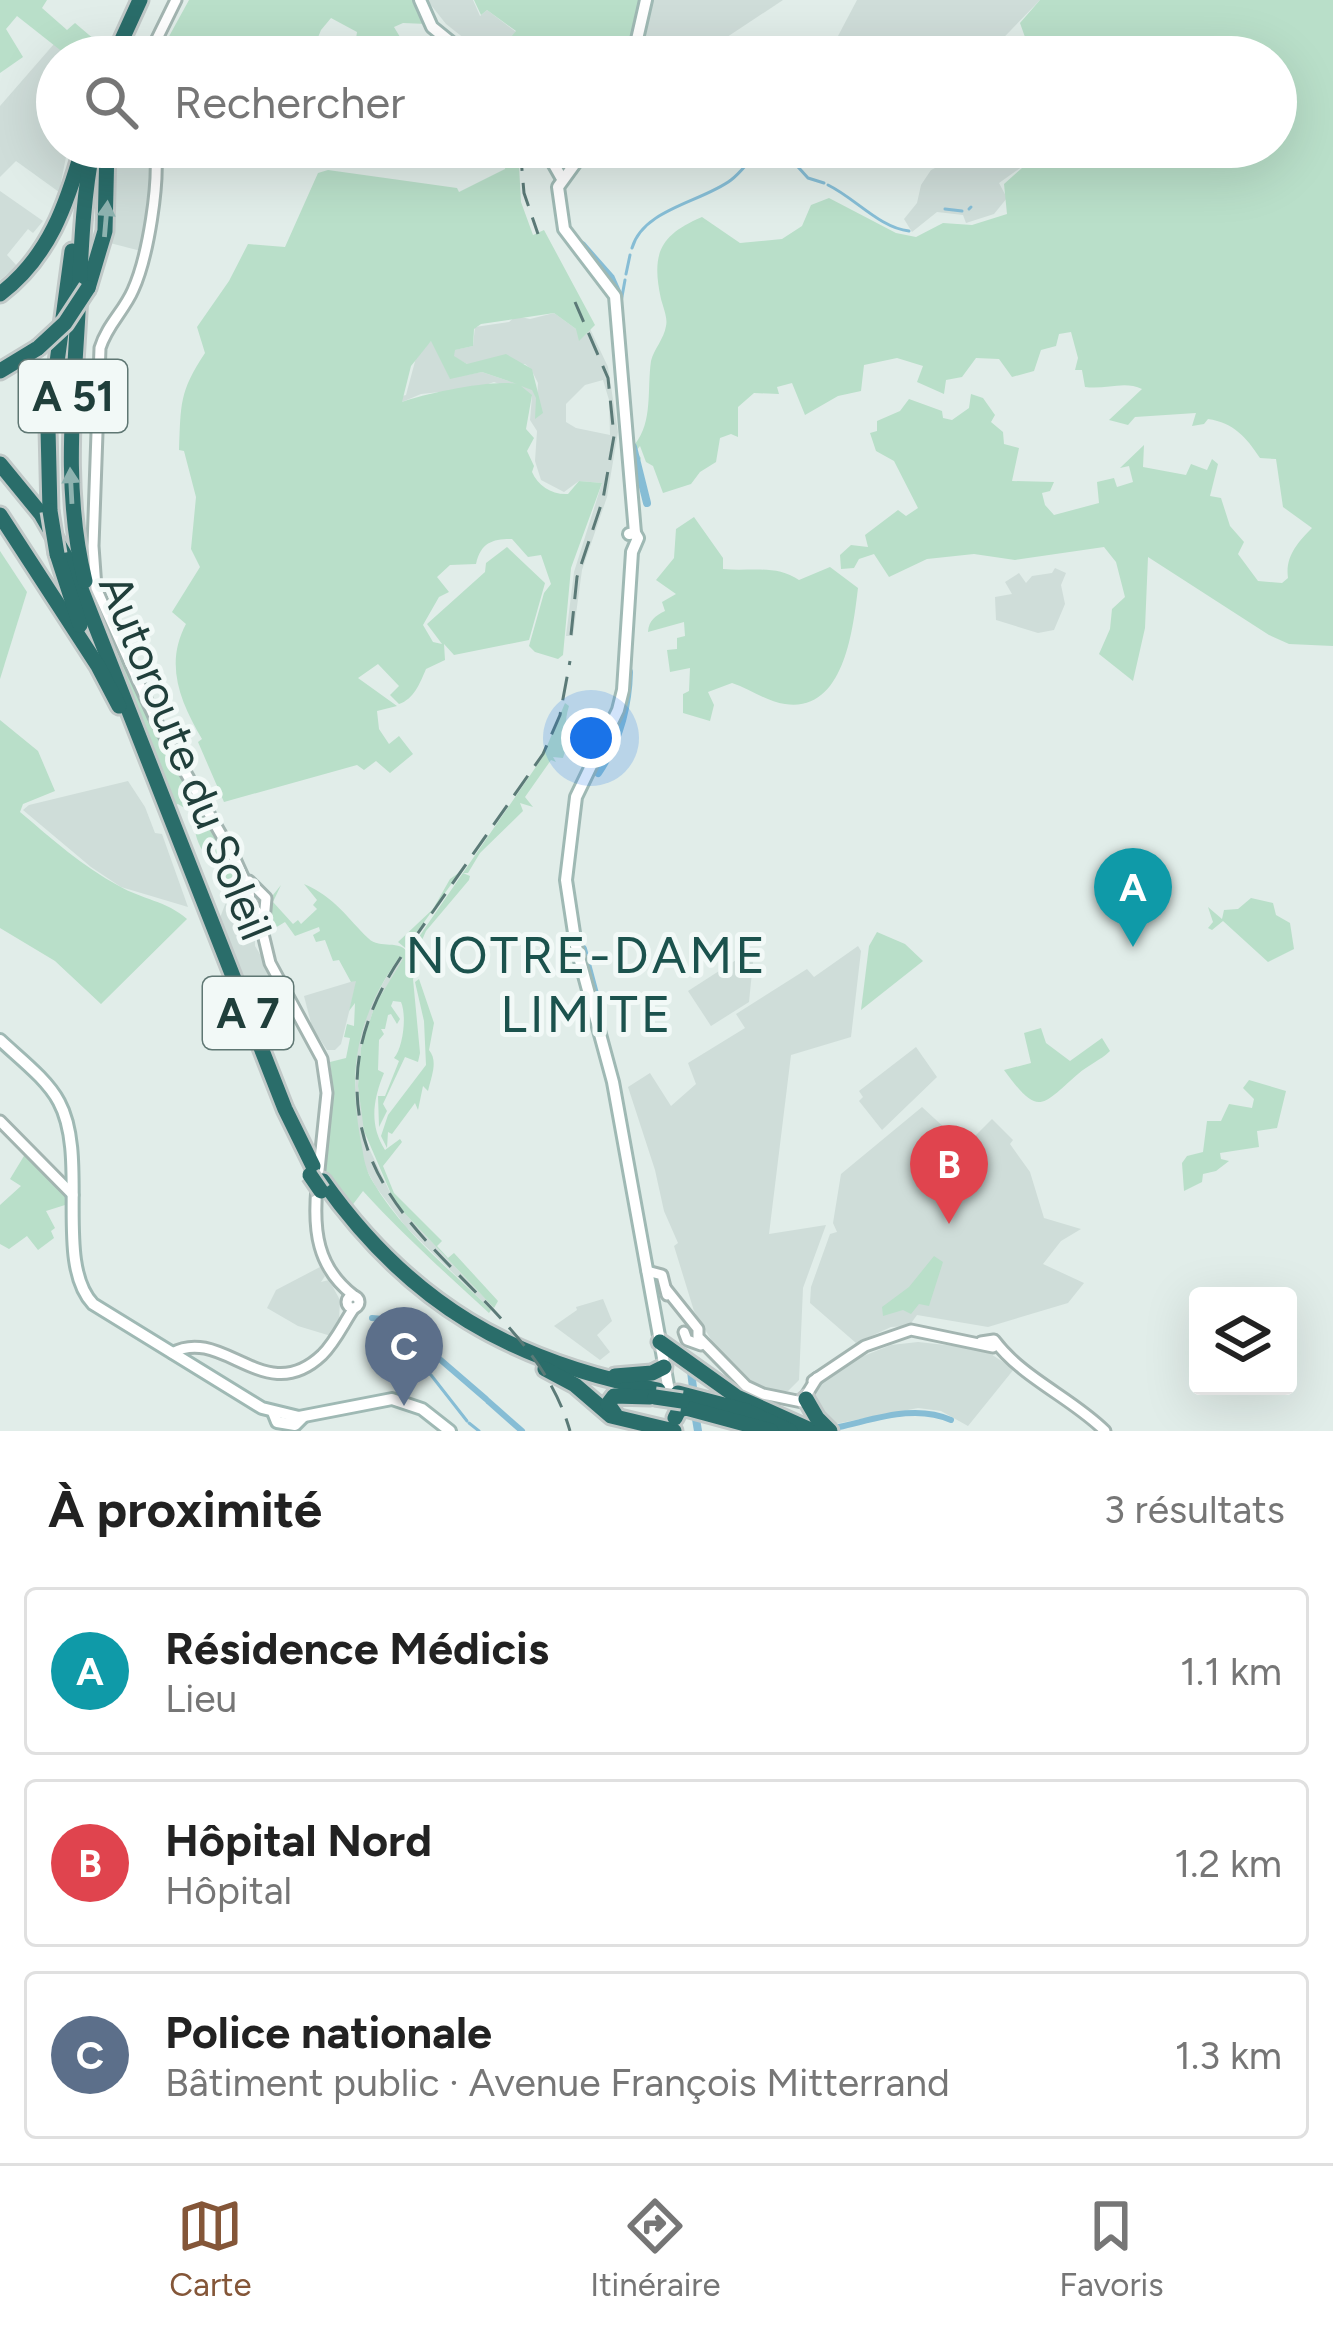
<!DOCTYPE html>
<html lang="fr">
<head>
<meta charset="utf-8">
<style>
  :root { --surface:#fff; --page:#f6f6f6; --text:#222; --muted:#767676; --line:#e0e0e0; --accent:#845638 }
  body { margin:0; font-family:Figtree,sans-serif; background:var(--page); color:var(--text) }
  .controls { position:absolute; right:36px; bottom:36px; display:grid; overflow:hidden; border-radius:12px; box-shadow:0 12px 48px #0002 }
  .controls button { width:108px; height:108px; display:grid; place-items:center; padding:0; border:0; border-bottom:3px solid var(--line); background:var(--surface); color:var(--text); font:60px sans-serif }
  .you { position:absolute; left:591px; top:738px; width:42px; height:42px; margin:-30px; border:9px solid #fff; border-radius:50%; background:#1a73e8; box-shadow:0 0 0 18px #1a73e833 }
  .badge { display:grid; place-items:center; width:78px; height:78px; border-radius:50%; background:var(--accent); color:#fff; font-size:39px; font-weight:700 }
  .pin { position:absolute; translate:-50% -99px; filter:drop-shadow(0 3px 6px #0008) }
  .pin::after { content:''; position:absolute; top:63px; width:42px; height:36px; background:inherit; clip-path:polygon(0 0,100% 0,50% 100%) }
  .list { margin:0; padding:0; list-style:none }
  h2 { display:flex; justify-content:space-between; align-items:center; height:156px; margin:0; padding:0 48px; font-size:51px }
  h2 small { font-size:39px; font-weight:400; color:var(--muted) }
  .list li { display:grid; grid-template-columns:78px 1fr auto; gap:36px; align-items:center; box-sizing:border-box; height:168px; margin:0 24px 24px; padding:0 24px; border:3px solid var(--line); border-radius:12px }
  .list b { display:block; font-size:45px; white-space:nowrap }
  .list p { margin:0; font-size:39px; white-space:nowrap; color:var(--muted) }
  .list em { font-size:39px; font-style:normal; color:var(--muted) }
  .icon { flex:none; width:66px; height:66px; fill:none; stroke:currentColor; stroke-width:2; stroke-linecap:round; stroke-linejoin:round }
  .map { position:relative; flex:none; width:1333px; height:1431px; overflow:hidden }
  .search { position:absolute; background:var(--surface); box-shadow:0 12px 48px #0002; left:36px; right:36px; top:36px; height:132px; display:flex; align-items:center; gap:30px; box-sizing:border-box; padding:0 42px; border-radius:66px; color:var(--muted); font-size:45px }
  .sheet { height:732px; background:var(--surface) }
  nav { display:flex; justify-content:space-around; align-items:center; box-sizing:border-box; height:168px; border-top:3px solid var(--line); background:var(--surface); font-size:33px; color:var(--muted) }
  nav a { display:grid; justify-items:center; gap:6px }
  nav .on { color:var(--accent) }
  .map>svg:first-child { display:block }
  .built { fill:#cfddd9; fill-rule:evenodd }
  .green { fill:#b9dfc9; fill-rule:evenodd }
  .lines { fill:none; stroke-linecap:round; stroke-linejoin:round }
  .stream { stroke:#86bdd5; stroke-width:3 }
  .canal { stroke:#86bdd5; stroke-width:6 }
  .river { stroke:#86bdd5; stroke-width:8 }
  .tertiary-casing { stroke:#a3b5b1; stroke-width:15 }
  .secondary-casing { stroke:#9fb9b4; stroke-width:16 }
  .motorway-casing { stroke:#c1c9c8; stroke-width:21 }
  .tertiary { stroke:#fff; stroke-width:9 }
  .secondary { stroke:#fff; stroke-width:10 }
  .motorway { stroke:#2a6d6a; stroke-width:15 }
  .rail { stroke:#5b7a77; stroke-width:3; stroke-dasharray:24 12; stroke-linecap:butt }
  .motorway-bridge-casing { stroke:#c1c9c8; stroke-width:21; stroke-linecap:butt }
  .motorway-bridge { stroke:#2a6d6a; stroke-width:15 }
  .oneway { fill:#8eb3b0 }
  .labels { text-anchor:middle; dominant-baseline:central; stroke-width:10; stroke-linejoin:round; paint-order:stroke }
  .shield { fill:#f2f9f7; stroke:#5f7773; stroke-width:3 }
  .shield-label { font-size:42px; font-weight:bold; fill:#203f3b }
  .street-label { font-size:45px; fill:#203f3b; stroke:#f2f9f7 }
  .quarter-label { font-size:51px; letter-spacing:3px; fill:#1b524d; stroke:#f2f9f7 }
</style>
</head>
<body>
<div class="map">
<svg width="1333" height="1431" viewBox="0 0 1333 1431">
  <rect width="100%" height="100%" fill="#e1ede9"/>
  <g class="built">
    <polygon points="427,0 473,0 480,16 487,10 516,32 488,57 446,24"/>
    <polygon points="648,0 783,0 712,47 713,57 636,57"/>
    <polygon points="857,0 1040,0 985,57 819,57 838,36"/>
    <polygon points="54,44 69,57 57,57 57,147 68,147 59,192 16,161 0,177 0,106"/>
    <polygon points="113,147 152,147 156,174 141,251 110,243"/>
    <polygon points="962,147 1035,147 1023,166 999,183 1007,198 994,214 966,223 963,215 937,212 912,232 904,219 917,203 921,185 931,170 943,164 944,156"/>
    <polygon points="0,191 43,221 33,233 28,229 7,255 17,266 0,280"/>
    <path d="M577,301L608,367L618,432L607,497L582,570L573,636H566L574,572L602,483L579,481L564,492L541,480L535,461L537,431L530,420L532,396L494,382L477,388L421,394L402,402V396L406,395L417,354L432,340L450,378L482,372L532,389L537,398L536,417L538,383L531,369L525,364H467L454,357V350L473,346L475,327L509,322L516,316L530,319L554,313L576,329ZM603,380L609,400L610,435L576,428L566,422V404L585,385Z"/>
    <polygon points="1055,568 1066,573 1061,585 1065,604 1054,630 1038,633 996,620 995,597 1012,594 1005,582 1019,573 1026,583 1032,576 1052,573"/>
    <polygon points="128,781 145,807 155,833 162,834 188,907 121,887 91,867 23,810 29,805"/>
    <polygon points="226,902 254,912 255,946 286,997 256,1010 245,977 239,977 218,923"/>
    <polygon points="858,946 861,951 851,1037 791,1055 769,1234 826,1225 803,1288 799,1380 788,1391 768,1392 746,1380 719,1353 694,1311 674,1246 678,1243 664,1211 655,1170 628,1087 650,1073 671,1106 696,1084 688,1063 745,1028 736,1014 807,969 814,977"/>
    <polygon points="747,953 753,962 749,1002 711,1026 688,991"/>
    <polygon points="399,955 404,959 375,1005 361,1048 358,1086 367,1144 395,1203 494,1308 491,1310 406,1227 376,1187 365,1167 354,1112 357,1046 370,1006"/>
    <polygon points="357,980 341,1044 335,1050 327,1050 312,1027 304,996"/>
    <polygon points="916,1047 937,1077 882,1130 859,1101 863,1097 859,1091"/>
    <polygon points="922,1107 960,1142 974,1137 992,1119 1013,1140 1010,1144 1030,1172 1044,1218 1081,1229 1061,1241 1043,1264 1084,1283 1068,1303 988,1327 917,1315 909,1326 891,1327 856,1343 810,1303 811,1287 830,1234 837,1232 833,1223 841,1174"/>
    <polygon points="320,1267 325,1276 321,1282 329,1280 340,1300 339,1322 331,1336 298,1326 267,1308 276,1290"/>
    <polygon points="603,1299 612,1321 597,1335 610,1352 600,1360 554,1326 577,1310 576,1307"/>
    <polygon points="918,1342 983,1349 1014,1369 968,1426 941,1411 918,1408 830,1425 810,1399 816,1384 846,1363 891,1345"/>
  </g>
  <g class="green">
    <polygon points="0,0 47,0 42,8 67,30 75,23 102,46 97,57 69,57 17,16 6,29 23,57 0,73"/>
    <polygon points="189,0 417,0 427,24 403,23 394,27 400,37 410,37 410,57 363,57 355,45 357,32 331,18 321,30 310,57 194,57 167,40"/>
    <polygon points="474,0 641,0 635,31 621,57 553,57 549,52 546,57 509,57 512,53 503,45 512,41 510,38 516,31 487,10 481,15"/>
    <path d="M1040,0H1333V646L1289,644L1269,635L1148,557L1145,628L1133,681L1099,654L1110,629L1112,609L1125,597L1116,562L1104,547L1015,560L974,554L927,559L889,577L874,554L859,559L854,568L841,569L840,555L851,545L868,547L865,535L898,510L906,516L918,508L894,461L876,451L870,433L877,431V421L900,411L909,399L942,411L943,418L952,420L969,408L971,394L983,398L995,415L991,422L1003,432L1004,444L1019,448L1012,481L1054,482L1050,491L1042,493L1045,505L1054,515L1099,503L1097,482L1114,478L1117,487L1133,482L1129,466L1120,468L1144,445L1143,467L1186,475L1191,464L1207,470L1212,459L1218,464L1210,496L1221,498L1230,526L1244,542L1238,554L1258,581L1282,583L1288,578C1285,557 1297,543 1312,528L1283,507L1276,459L1260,458C1246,437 1234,423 1208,419L1204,424L1192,426L1196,413L1135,417L1128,425L1109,420L1142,389C1124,380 1106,390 1085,387L1082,370H1075L1078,358L1071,332L1059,334L1056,346L1041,350L1034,371L1012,377L999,359L976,358L962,377L946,380L944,394L917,382L923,366L897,358L864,365L861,391L838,396L805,415L792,383L777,387L779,394L754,393L738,407V437L731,434L720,438L716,462L700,472L691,484L663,493L653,466L646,462L640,446L636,451L641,458L638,467L632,468L629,444H635C653,422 647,389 651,361C654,349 664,339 666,326C668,318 663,307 661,299C651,253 660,235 702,217L740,243L782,239L802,226L811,205L829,198L896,233L916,237L943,223L972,225L1007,214L1004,184L1022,168L1035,147H1276V57H1032L1020,23Z"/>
    <path d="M508,147H518L521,202L533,235L544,230L595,325L579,341L576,329L554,313L481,324L474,329L473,346L455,350L454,356L467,364L506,354L532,369L543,413L535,419L536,398L532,390L521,386L532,395L526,429L534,438L527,451L534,466L532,472C538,486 552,495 568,494L579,481L602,483L571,568L563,655L558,659L535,652L529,646L544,593L551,584L541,555L528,557L512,539C493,539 481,542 476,564L450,565L437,577L449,592L439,597L423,625L433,642L442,644L427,624L485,572L486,563L507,547L545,583L529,640L454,655L444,644L445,660L426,669C420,683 414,699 399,704L390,695L399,686L378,664L358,678L397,706L377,711L379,729L389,744L399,736L413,754L390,773L376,761L364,770L357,765L224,802L198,742L202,739C181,703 164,665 186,624L172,612L200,567L191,549L196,497L184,451L179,450C181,404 179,392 205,353L197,327L229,281L248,244L285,247L318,173L328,170L457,188L459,192L505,169ZM431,341L450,379L482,372L517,384C494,379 426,393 402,402L411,366Z"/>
    <path d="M694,517L723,558V569C750,572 775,564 799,580L830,567L858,588C853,630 844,713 785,704C768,702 750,689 732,683L708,692L714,705L710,721L683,713V694L689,691L690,668L670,672L667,650L677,649V638L685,636L684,622L648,632C649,620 655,616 665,611L662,602L676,594L656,580L674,558L676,529Z"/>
    <polygon points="0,551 27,592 0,679"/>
    <path d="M121,659L224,845L246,893L242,901L229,898L230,887C214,864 189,845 196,815L178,804L173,806L118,664Z"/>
    <path d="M565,703L569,706C562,727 570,740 563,758L553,757L556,762L551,760L525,797L533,807L520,803L523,811L480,853L468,873H463L470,876L469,880L426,931L415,956L398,942L433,909L450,879L460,872L412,939L409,941L414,944L542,758Z"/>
    <path d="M0,720L38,751L55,791L23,804L20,812C52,839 82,866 119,886C141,899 167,901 187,919L101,1004L55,961L0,928Z"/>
    <path d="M304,884C335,897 348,919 368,938C381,951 399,937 410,955C414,960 413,967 416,973L413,979L420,1053L418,1062L405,1057L383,1104L387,1111L379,1127L378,1096H385L399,1061L394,1058C403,1048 407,1016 401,1002L393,1001L391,1006L400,1019L397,1024L391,1014L388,1015L385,1029H381L384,1034L379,1040L378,1070L384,1073C373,1100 369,1125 385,1150L400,1139L402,1142L383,1166L394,1193L442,1241L437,1246L448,1258L454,1253L498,1301L494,1308L395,1203L364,1131L358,1086L361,1048L375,1005L403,959L400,956C355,1020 347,1072 362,1147C364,1160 366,1171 373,1182C402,1232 451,1270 491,1310L489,1313C451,1278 403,1235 363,1191L351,1207L321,1170L332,1080L330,1062L346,1058L350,1038L344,1037L347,1024L354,1026L355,1003L349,1011L356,981L351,982L339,960L333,961L325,940L316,942L313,935L320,931L319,927L295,936L285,922L275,928L269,900L281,885L273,902L293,924L298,920L301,924L317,909L313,905L317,900Z"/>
    <polygon points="1251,898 1273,903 1276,915 1290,923 1294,949 1268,962 1223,921 1212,930 1208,928 1213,922 1208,907 1222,919 1224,910 1238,909"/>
    <polygon points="877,932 905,944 923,961 861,1010 869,946"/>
    <path d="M419,979L434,1023L429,1050C438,1061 432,1074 428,1091L423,1086L418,1110L415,1103L392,1134L388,1132L387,1148L381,1136L388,1115L426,1065L424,1021L415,982Z"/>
    <path d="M1041,1028L1046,1043L1070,1061L1102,1038L1110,1051C1101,1060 1088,1065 1078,1074C1041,1106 1039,1118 1004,1070L1031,1063L1024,1033Z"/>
    <polygon points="1249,1080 1286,1091 1277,1128 1257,1131 1259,1147 1220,1153 1221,1159 1229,1161 1216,1171 1203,1174 1202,1182 1184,1191 1182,1163 1187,1156 1203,1152 1207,1121 1221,1121 1229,1104 1252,1108 1254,1099 1243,1088"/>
    <polygon points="27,1151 65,1193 65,1205 46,1211 55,1228 51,1231 54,1238 38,1250 27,1236 9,1249 0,1244 0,1205 21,1186 10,1179"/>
    <polygon points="934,1256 943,1262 929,1306 919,1304 911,1314 903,1310 883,1316 882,1307 909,1287"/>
  </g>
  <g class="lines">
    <g class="stream">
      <polyline points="780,147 808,178 824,183"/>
      <path d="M828,185C855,198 880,228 909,231"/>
      <polyline points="945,209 962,211"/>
      <polyline points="969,209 971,207"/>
      <path d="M632,248C643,209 702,202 731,180C744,170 751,156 765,147"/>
      <polyline points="626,274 630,255"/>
      <polyline points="621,302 625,280"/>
      <polyline points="402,1362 431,1375 467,1421"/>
      <polyline points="469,1423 479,1431"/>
    </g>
    <g class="canal">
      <polyline points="372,1318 394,1320 407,1332"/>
      <polyline points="414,1337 486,1399"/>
      <polyline points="488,1401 522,1431"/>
      <path d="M839,1427C876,1419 915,1404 951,1420"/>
    </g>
    <g class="river">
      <polyline points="582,245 611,278 619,296"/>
      <polyline points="633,447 647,503"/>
      <path d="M598,773C619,742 628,710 629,672"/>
      <polyline points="583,949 598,1005"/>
      <polyline points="691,1371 693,1388"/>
      <polyline points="695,1413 698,1431"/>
    </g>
    <defs>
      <g id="tertiary">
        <polyline points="148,57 176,0"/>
        <path d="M155,147C160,182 148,257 133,290C124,311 107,325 100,348L93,546L96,588L156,721L235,859L249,890L250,903L258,913L270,963L322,1059L327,1093L319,1170"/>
        <polyline points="249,881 266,898 264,921"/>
        <polyline points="0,1121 73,1195"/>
        <path d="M317,1187C313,1230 317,1267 353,1295"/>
        <polyline points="647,1271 662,1275 667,1295"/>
        <polyline points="666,1289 698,1329 698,1337 746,1386 763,1394 802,1402 817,1378"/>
        <circle cx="353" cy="1302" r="6"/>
        <polyline points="684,1332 687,1340 701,1345"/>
        <path d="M981,1342L994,1340C1022,1378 1072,1398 1105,1431"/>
        <path d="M172,1353C223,1325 265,1409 322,1355C336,1341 343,1324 354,1308"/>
        <polyline points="813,1381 865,1346 911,1330 993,1347"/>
      </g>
      <g id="secondary">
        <polyline points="420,0 432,27 469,57"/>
        <polyline points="633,57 646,0"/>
        <polyline points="544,147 561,177"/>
        <polyline points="587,147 558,187 564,229 615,296 635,533"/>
        <polyline points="629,534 635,533 638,538 632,552 623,690 618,710 576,797 566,880 576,946 613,1082 671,1402"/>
        <path d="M0,1040C19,1058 47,1079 59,1102C89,1157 54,1263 93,1304L262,1408L299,1417L392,1399L422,1409L450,1431"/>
        <polyline points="273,1412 277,1422 295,1425 303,1417"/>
      </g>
      <g id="motorway">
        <polyline points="114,57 140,0"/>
        <polyline points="88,288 105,231 107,147"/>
        <path d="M0,294C49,257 67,204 83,147"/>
        <polyline points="0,371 38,348"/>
        <polyline points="0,464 41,514 74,571 285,1109 313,1166"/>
        <polyline points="50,511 48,429 72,251"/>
        <polyline points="0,515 98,666 119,706"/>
        <polyline points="57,554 80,625"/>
        <path d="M85,581C63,493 73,403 78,313C81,258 82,202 93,147"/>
        <path d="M323,1181C410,1304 512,1362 658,1390"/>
        <polyline points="660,1342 737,1397 813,1431"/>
        <polyline points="545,1369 575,1385 611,1416 674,1431"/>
        <polyline points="615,1376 652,1373 664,1367"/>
        <polyline points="678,1393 747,1411 790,1431"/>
        <polyline points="806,1399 817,1418 830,1431"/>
        <polyline points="615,1414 608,1404 614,1396 650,1397"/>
        <polyline points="675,1418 679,1410 686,1408 771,1431"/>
      </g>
    </defs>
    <use href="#tertiary" class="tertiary-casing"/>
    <use href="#secondary" class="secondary-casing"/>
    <use href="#motorway" class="motorway-casing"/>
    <use href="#tertiary" class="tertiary"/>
    <use href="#secondary" class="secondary"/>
    <use href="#motorway" class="motorway"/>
    <g class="rail">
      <polyline points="549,57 551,54"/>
      <polyline points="520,147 524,193 538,234"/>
      <polyline points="571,635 577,577 603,499 614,436 608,378 575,302"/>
      <polyline points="411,943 543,754 560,715 570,661"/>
      <path d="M401,957C375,996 357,1038 357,1086C357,1241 531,1293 570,1431"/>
    </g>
    <defs>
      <g id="motorway-bridge">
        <polyline points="38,348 65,323 88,288"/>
        <polyline points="50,511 57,554"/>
        <polyline points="310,1175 321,1191"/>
        <polyline points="655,1397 682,1401"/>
      </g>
    </defs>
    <use href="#motorway-bridge" class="motorway-bridge-casing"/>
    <use href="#motorway-bridge" class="motorway-bridge"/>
  </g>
  <defs><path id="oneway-solid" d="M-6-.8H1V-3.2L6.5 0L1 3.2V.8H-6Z" transform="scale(3)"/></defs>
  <g class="oneway">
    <use href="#oneway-solid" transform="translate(106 219) rotate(-85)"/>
    <use href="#oneway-solid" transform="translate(71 486) rotate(-93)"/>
  </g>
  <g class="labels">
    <g class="shield">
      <rect x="19" y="360" width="108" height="72" rx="9"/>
      <rect x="203" y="977" width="90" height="72" rx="9"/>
    </g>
    <g class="shield-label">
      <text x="73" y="396">A 51</text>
      <text x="248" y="1013">A 7</text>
    </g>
    <g class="street-label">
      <text transform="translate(186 757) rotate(68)">Autoroute du Soleil</text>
    </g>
    <g class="quarter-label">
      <text x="587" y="955">NOTRE-DAME<tspan x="587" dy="59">LIMITE</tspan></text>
    </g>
  </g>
</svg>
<div class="controls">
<button><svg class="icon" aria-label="layers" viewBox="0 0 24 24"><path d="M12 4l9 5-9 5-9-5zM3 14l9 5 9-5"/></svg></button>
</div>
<div class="you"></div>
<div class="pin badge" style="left:1133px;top:947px;background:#0f9aa8">A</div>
<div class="pin badge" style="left:949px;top:1224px;background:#e0444e">B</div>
<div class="pin badge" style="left:404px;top:1406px;background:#5c6f8a">C</div>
<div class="search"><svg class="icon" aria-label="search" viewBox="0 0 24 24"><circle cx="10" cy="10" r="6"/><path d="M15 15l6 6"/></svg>Rechercher</div>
</div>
<section class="sheet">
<h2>À proximité<small>3 résultats</small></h2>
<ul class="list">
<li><span class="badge" style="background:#0f9aa8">A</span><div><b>Résidence Médicis</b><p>Lieu</p></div><em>1.1 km</em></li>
<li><span class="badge" style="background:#e0444e">B</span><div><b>Hôpital Nord</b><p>Hôpital</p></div><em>1.2 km</em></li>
<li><span class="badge" style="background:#5c6f8a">C</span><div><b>Police nationale</b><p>Bâtiment public · Avenue François Mitterrand</p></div><em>1.3 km</em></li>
</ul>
</section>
<nav>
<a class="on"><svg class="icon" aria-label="map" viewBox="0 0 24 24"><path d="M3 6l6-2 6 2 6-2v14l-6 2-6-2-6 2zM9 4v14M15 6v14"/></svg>Carte</a>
<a><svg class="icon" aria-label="directions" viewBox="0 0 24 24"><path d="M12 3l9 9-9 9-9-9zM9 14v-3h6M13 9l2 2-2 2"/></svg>Itinéraire</a>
<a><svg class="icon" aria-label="saved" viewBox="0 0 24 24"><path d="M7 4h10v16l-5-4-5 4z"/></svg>Favoris</a>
</nav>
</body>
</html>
